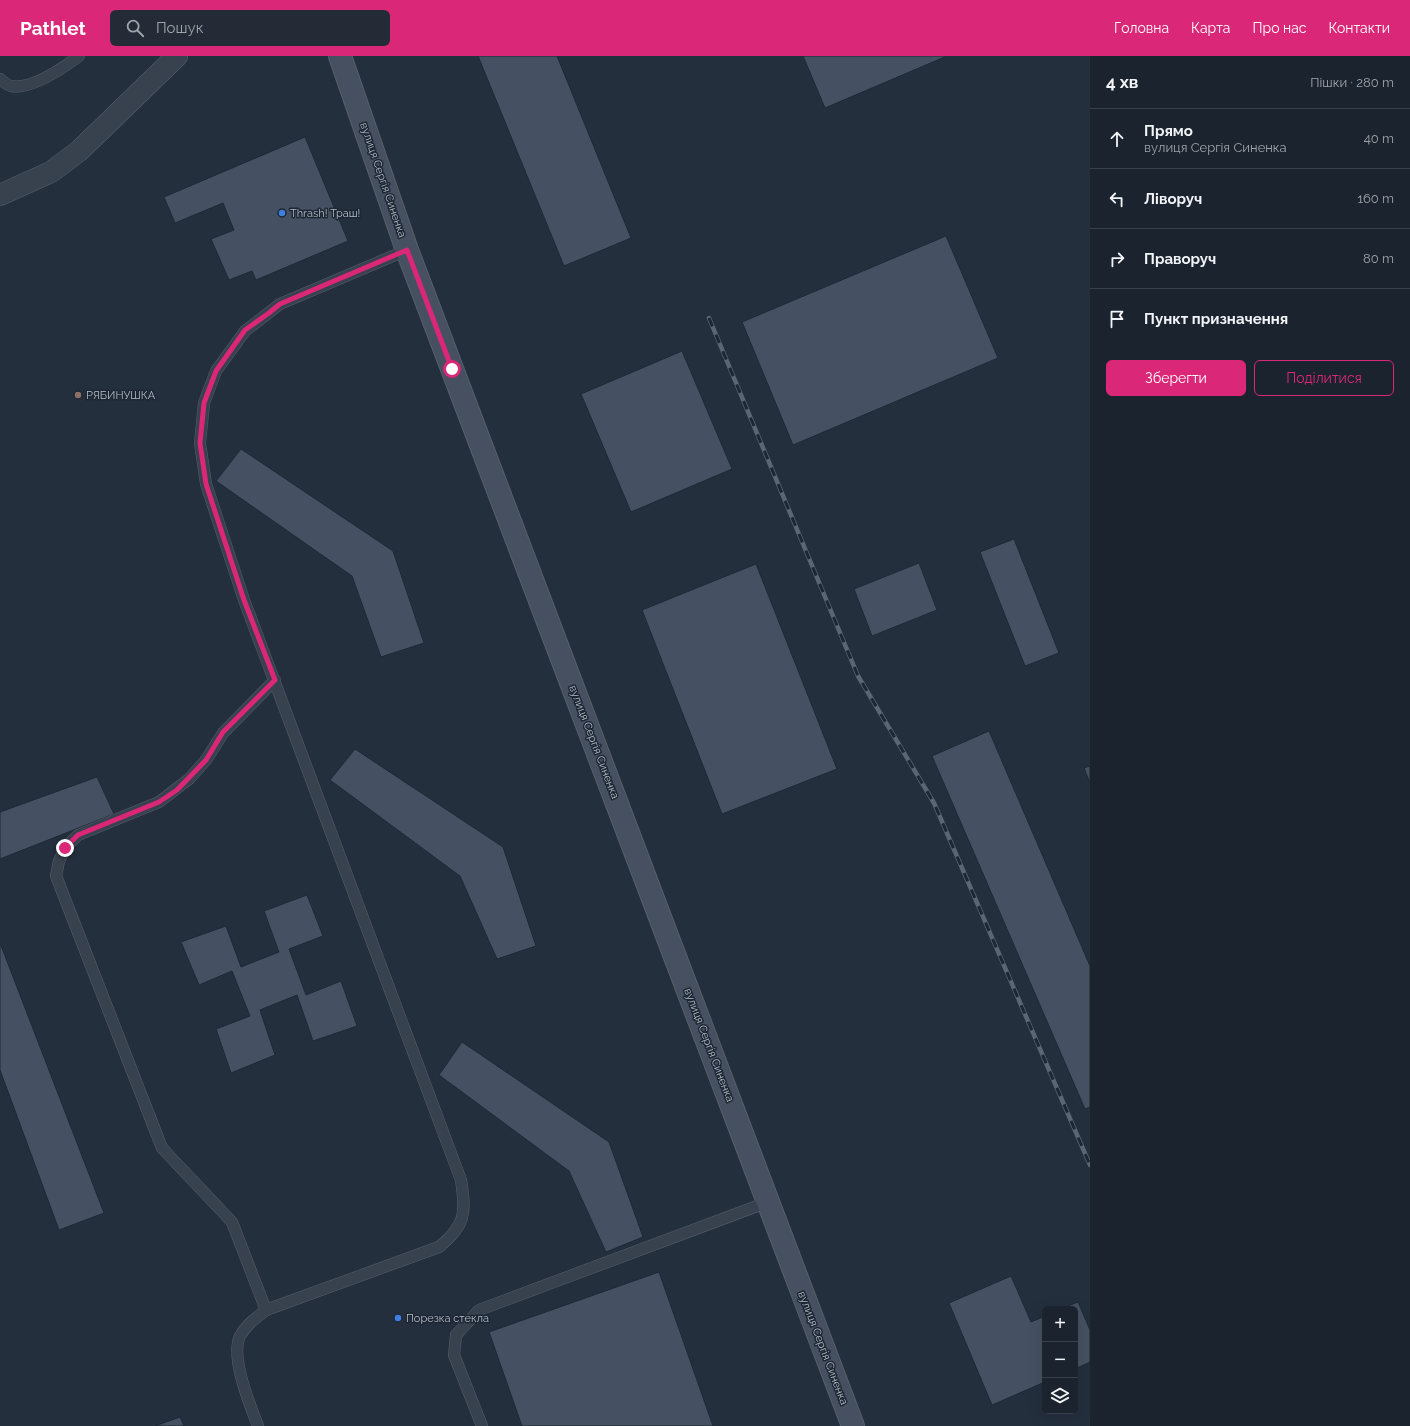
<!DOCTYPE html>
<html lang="uk">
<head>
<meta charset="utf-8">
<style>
  :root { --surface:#1b232e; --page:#242b36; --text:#f1f3f6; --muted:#a0a4aa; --line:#39404a; --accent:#db2777 }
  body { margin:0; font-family:Raleway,sans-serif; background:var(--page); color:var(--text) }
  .controls { position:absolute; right:12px; bottom:12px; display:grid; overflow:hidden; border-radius:6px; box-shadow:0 4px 16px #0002 }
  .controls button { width:36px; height:36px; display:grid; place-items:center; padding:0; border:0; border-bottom:1px solid var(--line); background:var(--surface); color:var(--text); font:20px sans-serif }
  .stop { position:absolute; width:12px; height:12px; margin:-9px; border:3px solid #db2777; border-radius:50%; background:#fff }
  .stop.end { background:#db2777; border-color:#fff; box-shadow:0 1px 4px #0008 }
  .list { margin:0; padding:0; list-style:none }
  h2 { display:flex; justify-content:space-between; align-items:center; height:52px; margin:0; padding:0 16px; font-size:17px }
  h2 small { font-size:13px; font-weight:400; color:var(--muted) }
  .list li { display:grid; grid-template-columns:26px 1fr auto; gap:12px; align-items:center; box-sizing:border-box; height:60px; padding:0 16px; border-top:1px solid var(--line) }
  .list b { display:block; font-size:15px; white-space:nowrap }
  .list p { margin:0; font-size:13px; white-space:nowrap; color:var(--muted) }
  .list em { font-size:13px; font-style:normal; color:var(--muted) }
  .actions { display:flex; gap:8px; padding:12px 16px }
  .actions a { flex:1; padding:9px 0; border:1px solid var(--accent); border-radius:6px; text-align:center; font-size:14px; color:var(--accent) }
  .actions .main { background:var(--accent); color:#fff }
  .icon { flex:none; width:22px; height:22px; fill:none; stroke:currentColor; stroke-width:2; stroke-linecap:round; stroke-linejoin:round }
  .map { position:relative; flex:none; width:1090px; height:1370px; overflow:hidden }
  header { display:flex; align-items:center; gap:24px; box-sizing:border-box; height:56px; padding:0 20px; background:var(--accent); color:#fff }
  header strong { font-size:19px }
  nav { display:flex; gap:22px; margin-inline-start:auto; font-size:14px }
  .search { width:280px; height:36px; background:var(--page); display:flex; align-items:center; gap:10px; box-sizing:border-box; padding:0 14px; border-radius:6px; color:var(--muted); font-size:15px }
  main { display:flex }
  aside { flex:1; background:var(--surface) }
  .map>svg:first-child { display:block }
  .building { fill:#455162; stroke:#1f2835 }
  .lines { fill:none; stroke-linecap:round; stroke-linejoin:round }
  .lane-casing { stroke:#565f6c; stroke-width:12 }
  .street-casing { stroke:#565f6c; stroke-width:22 }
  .secondary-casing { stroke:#565f6c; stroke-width:24 }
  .lane { stroke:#38414e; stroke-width:11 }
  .street { stroke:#38414e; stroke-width:21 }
  .secondary { stroke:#465061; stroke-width:22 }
  .rail-casing { stroke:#5a6575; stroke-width:4.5 }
  .rail { stroke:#1d2633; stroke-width:3; stroke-dasharray:9; stroke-linecap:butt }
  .route { stroke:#db2777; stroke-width:5 }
  .shop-dot { fill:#3f7fe0; stroke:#1d2633; stroke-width:1.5 }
  .education-dot { fill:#8d6e63; stroke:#1d2633; stroke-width:1.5 }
  .labels { text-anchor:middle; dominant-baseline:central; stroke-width:3; stroke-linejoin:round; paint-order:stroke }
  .street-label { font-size:11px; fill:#b4bcc9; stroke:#1d2633 }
  .poi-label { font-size:11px; fill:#b4bcc9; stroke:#1d2633; text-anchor:start }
</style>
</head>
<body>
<header>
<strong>Pathlet</strong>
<div class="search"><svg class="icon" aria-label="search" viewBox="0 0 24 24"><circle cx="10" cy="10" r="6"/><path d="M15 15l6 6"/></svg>Пошук</div>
<nav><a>Головна</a><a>Карта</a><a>Про нас</a><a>Контакти</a></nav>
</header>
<main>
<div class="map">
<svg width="1090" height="1370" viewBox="0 0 1090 1370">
  <rect width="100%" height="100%" fill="#242f3e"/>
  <g class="building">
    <polygon points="478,0 557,0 631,182 564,210"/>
    <polygon points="803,0 947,0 825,52"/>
    <polygon points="305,81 348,185 256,224 252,215 229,224 211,183 234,174 223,147 175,167 164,141"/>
    <polygon points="946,180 998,302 793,389 742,266"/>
    <polygon points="682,295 732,413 631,456 581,338"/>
    <polygon points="241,393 393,495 424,587 381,601 352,520 216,425"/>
    <polygon points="1014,483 1059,597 1025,610 980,496"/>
    <polygon points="919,507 937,554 872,580 854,533"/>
    <polygon points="756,508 837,713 722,758 642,554"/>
    <polygon points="989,675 1090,910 1090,1051 1085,1053 932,700"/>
    <polygon points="355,693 503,791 536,890 497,903 460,820 330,724"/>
    <polygon points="1090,710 1090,727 1084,712"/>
    <polygon points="97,721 114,758 0,803 0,756"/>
    <polygon points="307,839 323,880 289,893 306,939 341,925 357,970 313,985 297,939 260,954 275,999 231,1017 216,973 250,960 232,915 199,929 181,886 226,870 241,911 279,896 264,855"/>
    <polygon points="0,887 104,1157 59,1174 0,1014"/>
    <polygon points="462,986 609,1086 643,1181 606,1196 569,1115 439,1019"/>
    <polygon points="659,1216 713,1370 522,1370 489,1276"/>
    <polygon points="1011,1220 1031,1266 1045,1260 1045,1326 992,1349 949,1247"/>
    <polygon points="1078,1246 1090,1274 1090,1306 1075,1313 1075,1253 1061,1253"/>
    <polygon points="180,1361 184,1370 155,1370"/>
  </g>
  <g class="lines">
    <defs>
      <g id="lane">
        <path d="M0,23C3,25 7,29 11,30C32,34 63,12 79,0"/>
        <path d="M266,1254L439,1191C466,1169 466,1157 461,1124L244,544L206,428L200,387L204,347L216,315L245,275L280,248L407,194"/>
        <path d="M258,1370C250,1349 230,1301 240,1280C246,1269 256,1262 266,1254L232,1166L162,1092L56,820L59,805L65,792L78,779L159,746L189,723L206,704L223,677L275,624"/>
        <polyline points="482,1370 454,1299 456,1279 479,1254 768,1146"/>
      </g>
      <polyline id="street" points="0,139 51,116 79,95 177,0"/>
      <polyline id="secondary" points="340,0 407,194 853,1370"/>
    </defs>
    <use href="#lane" class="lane-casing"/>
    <use href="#street" class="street-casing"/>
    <use href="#secondary" class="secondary-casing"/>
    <use href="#lane" class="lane"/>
    <use href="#street" class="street"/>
    <use href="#secondary" class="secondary"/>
    <defs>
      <polyline id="rail" points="709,262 858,620 934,747 1090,1109"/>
    </defs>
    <use href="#rail" class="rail-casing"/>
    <use href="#rail" class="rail"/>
  </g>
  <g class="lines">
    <polyline class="route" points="65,792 78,779 159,746 177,734 206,704 223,676 275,624 244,544 206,428 200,387 204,347 216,315 245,274 269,257 280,248 407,194 452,313"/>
  </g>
  <g class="shop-dot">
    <circle cx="282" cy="157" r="4"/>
    <circle cx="398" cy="1262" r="4"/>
  </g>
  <circle class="education-dot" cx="78" cy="339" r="4"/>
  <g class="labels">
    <g class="street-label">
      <text transform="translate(383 124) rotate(71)">вулиця Сергія Синенка</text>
      <text transform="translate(594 686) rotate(69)">вулиця Сергія Синенка</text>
      <text transform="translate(709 989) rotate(69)">вулиця Сергія Синенка</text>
      <text transform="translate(823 1292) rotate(69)">вулиця Сергія Синенка</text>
    </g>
    <g class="poi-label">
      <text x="290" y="157">Thrash! Траш!</text>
      <text x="86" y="339">РЯБИНУШКА</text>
      <text x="406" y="1262">Порезка стекла</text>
    </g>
  </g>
</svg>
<div class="controls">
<button>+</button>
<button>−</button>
<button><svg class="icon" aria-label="layers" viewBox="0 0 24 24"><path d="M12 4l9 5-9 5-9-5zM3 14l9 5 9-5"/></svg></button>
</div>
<div class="stop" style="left:452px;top:313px"></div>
<div class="stop end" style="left:65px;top:792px"></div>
</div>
<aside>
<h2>4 хв<small>Пішки · 280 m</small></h2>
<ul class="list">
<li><svg class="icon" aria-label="ahead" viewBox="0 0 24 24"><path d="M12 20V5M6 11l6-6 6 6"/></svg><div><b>Прямо</b><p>вулиця Сергія Синенка</p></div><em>40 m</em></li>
<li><svg class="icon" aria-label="left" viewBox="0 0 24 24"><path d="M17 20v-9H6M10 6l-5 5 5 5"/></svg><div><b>Ліворуч</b></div><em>160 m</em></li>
<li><svg class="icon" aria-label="right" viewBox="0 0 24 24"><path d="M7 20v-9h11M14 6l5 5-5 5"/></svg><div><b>Праворуч</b></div><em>80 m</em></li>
<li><svg class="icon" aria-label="arrive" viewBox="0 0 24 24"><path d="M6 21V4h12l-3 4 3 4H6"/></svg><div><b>Пункт призначення</b></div></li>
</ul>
<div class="actions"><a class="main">Зберегти</a><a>Поділитися</a></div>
</aside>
</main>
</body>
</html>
